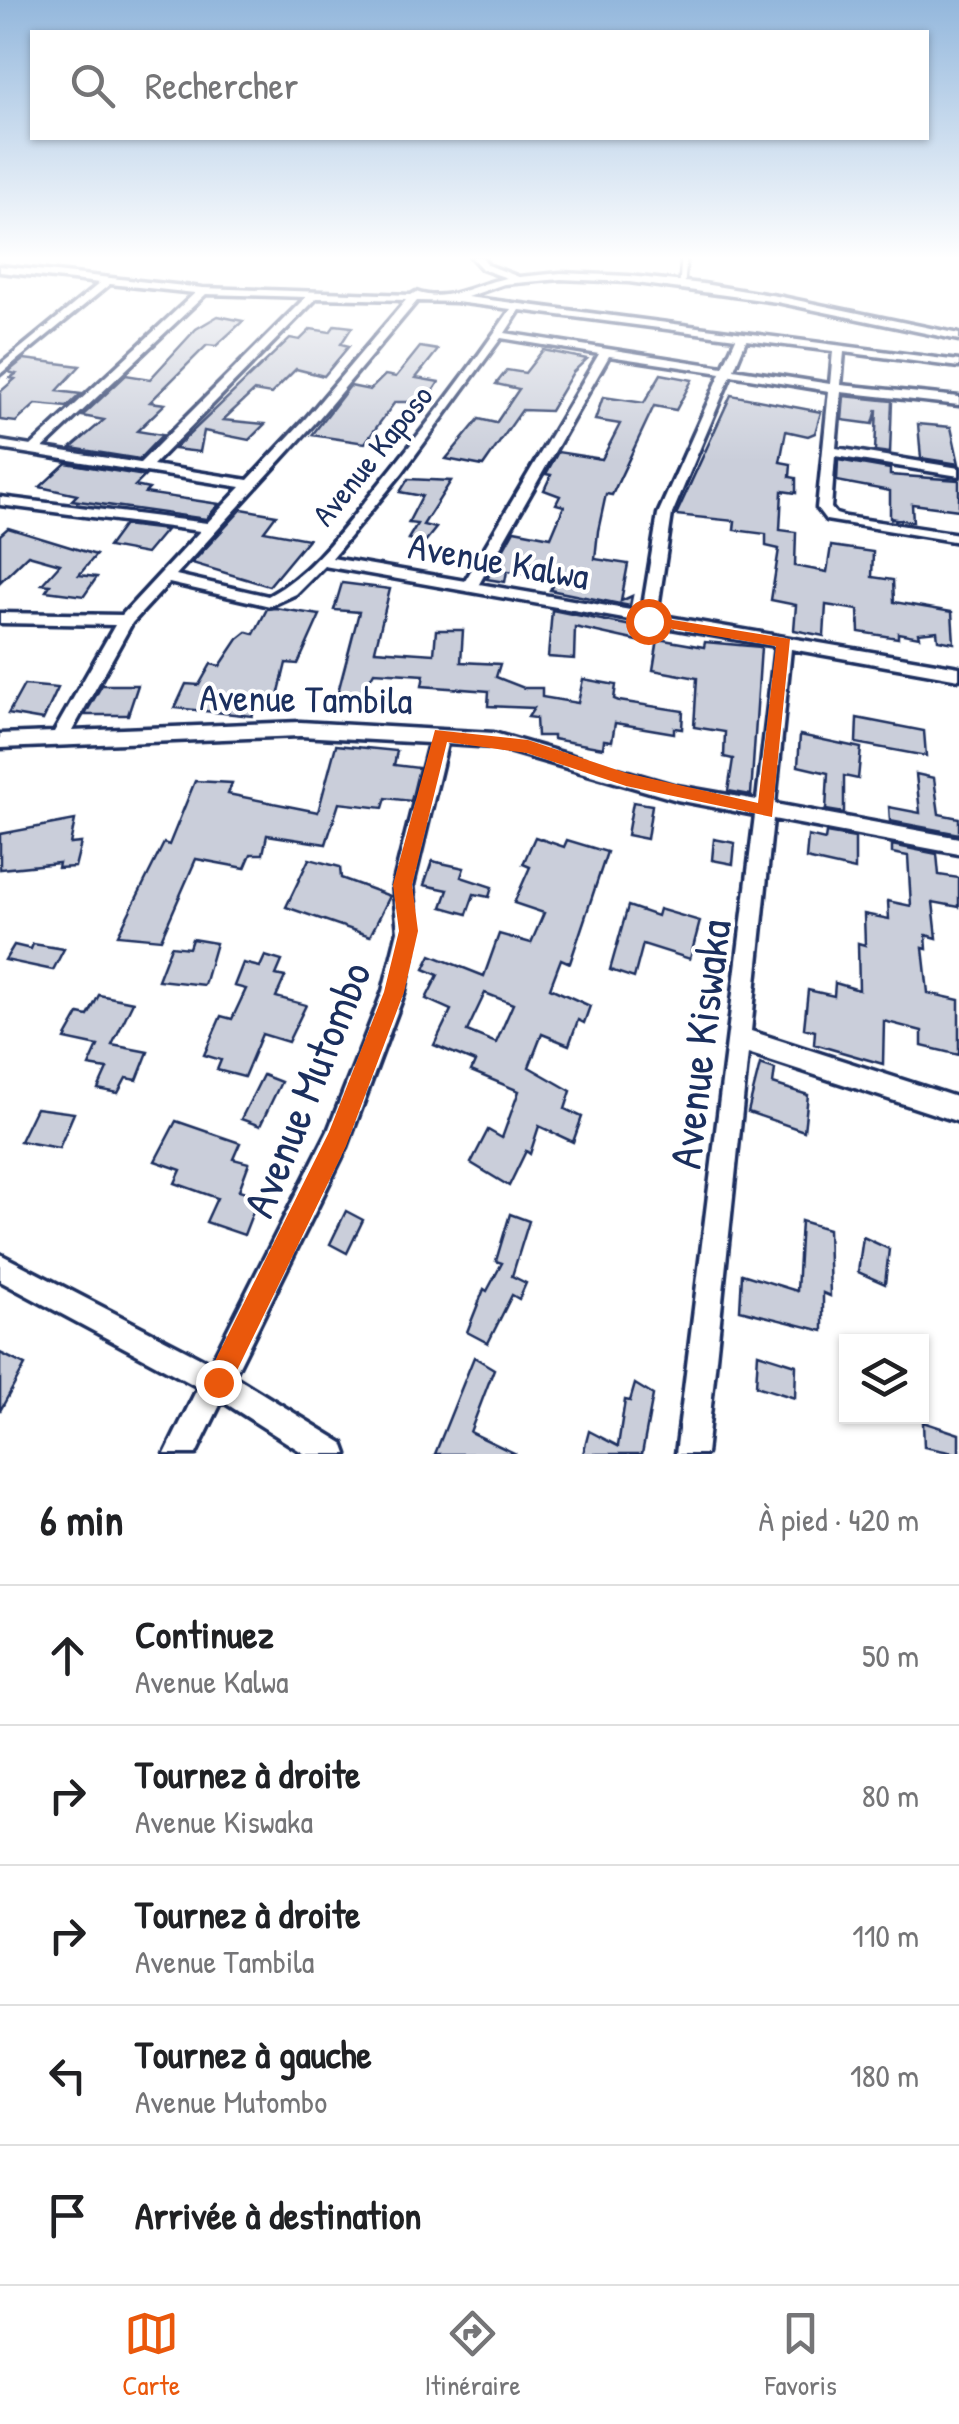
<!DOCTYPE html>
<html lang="fr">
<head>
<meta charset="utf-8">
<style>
  :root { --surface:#fff; --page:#f6f6f6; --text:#202124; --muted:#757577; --line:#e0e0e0; --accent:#ea580c }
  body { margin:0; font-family:"Patrick Hand",sans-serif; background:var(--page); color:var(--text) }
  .controls { position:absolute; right:30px; bottom:30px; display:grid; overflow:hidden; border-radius:0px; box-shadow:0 2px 8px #0004 }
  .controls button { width:90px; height:90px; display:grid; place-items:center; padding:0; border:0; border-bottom:2px solid var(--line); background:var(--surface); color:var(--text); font:50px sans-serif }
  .stop { position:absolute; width:30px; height:30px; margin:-22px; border:8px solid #ea580c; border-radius:50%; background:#fff }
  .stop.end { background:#ea580c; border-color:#fff; box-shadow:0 2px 10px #0008 }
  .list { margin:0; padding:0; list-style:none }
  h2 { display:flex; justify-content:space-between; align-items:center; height:130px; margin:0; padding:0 40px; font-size:42px }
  h2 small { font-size:32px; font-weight:400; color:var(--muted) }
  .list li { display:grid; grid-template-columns:65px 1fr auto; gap:30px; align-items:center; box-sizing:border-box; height:140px; padding:0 40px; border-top:2px solid var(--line) }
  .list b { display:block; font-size:38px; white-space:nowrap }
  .list p { margin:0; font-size:32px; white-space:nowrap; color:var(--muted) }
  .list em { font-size:32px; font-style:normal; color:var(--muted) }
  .icon { flex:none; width:55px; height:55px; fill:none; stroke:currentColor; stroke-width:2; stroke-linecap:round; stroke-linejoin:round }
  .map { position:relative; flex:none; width:959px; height:1454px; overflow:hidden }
  .search { position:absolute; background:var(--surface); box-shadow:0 2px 8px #0004; left:30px; right:30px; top:30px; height:110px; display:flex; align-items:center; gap:25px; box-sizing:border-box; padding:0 35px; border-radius:0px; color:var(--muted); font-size:38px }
  .sheet { height:830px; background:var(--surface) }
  nav { display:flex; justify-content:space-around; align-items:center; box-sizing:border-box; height:140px; border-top:2px solid var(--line); background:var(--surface); font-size:28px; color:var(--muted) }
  nav a { display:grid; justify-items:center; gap:5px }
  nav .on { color:var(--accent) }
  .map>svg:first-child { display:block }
  .building { fill:#caceda; stroke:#1b2f5e; stroke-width:2.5; fill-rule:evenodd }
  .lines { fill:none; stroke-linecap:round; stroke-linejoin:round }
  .service-casing { stroke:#1b2f5e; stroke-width:10 }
  .minor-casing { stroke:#1b2f5e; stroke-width:7 }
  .service { stroke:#fff; stroke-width:5 }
  .minor { fill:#fff; fill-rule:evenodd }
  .route { fill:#ea580c }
  .labels { text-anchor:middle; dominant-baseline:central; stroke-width:8; stroke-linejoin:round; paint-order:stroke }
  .far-street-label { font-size:32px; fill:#1b2f5e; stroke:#fff }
  .street-label { font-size:38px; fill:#1b2f5e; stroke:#fff }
  .near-street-label { font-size:45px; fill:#1b2f5e; stroke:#fff }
</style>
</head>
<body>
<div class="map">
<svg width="959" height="1454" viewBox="0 0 959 1454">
  <rect width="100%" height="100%" fill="#fff"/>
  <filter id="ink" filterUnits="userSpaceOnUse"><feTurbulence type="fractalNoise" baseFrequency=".01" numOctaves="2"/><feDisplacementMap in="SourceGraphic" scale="20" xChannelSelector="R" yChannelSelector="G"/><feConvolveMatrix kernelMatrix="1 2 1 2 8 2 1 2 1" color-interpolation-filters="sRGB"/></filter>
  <g filter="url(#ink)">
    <g class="building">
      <polygon points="218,316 243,321 216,346 207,345 150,402 165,404 137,431 162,435 139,459 71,448 104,420 82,416 126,375 150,379 196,329"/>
      <polygon points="335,325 352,327 341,344 349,346 324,376 296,369 271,394 254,391 223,420 265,424 249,440 204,431 200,452 174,449 290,338 300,340 311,329 330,332"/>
      <polygon points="420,347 438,350 416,378 439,382 426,402 395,402 365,443 312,435 350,386 370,390 385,375 396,377"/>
      <polygon points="543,350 587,359 573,372 550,411 522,410 483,466 446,459 479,419 496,423 519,389 496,384 507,370 525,373"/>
      <polygon points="24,359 80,366 57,391 81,394 67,407 36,404 16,422 0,420 0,392 15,379 10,378 16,374 8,372"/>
      <polygon points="661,374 692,380 676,410 654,406 612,495 606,494 598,531 595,559 628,564 621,601 632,596 630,606 550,590 561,568 527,562 524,573 507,571 505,582 487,579 514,530 551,537 564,506 556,504 560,496 544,490 551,475 546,474 558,452 602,459 620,424 595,420 603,397 644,403"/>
      <polygon points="731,395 821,412 815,433 808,436 786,431 780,462 791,464 790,477 796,478 796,493 782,491 780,530 796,532 795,566 827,572 831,546 873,552 872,577 893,580 894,602 952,612 954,643 938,640 937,631 918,633 919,637 898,633 898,638 859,632 858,610 826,605 824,636 794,630 796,605 771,600 779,549 766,546 766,534 734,530 735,521 676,515"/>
      <polygon points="844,396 892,401 890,453 875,451 877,409 873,424 842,420"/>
      <polygon points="918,424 951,427 959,464 921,458"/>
      <polygon points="838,460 890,469 890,475 959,480 959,510 912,504 913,522 890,518 890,491 837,481"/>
      <polygon points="66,463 145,476 135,486 149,489 145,493 219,504 206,519 72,500 77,495 40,487"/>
      <polygon points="408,479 451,481 423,525 436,528 424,543 408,539 417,524 408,523 422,496 400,492"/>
      <polygon points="242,509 276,515 264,531 308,539 269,586 192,563"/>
      <polygon points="124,525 166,530 146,554 108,547"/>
      <polygon points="8,528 96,555 79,575 97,577 84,596 46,591 50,585 42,584 60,564 28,555 0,582 0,535"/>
      <polygon points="342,583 390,589 375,650 434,654 436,630 463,630 461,662 500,664 496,677 524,688 542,688 542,697 578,703 583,679 616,685 614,699 619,701 683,711 682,729 674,728 674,733 615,723 612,741 604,740 603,748 553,739 553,736 537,736 536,718 528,717 534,708 488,706 489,691 422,686 424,675 374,672 356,704 336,700 359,612 334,610"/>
      <polygon points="275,608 320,615 298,664 286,663 278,696 264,696 252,716 175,708 186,684 199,685 211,664 220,666 238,639 247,632 254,634 267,609"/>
      <polygon points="552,610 646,629 656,629 651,644 575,627 574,659 548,657"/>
      <polygon points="658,639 704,647 705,642 761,647 751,795 728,791 733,759 724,757 725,732 694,727 697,678 653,670"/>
      <polygon points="24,685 58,688 43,720 8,714"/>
      <polygon points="102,685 138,685 128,715 85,715"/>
      <polygon points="857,718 924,731 926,756 856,743"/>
      <polygon points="800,735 861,748 858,779 844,776 844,813 826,810 828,773 798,766"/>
      <polygon points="336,745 397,751 394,765 419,768 411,801 386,798 383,808 339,803 326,844 267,835 263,854 251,854 245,868 196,859 161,939 118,935 164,843 169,845 195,781 232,783 228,794 318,812"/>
      <polygon points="916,774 934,778 939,814 959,818 959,834 890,821 889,807 920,813"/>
      <polygon points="633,802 652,805 647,839 627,835"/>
      <polygon points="75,820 70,844 81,843 75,867 58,868 59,863 0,869 0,834"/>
      <polygon points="826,833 855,838 855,870 806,859 808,836 825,840"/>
      <path d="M535,837L564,847L567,840L607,852L570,963L561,959L550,988L590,1006L584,1023L578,1020L569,1045L542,1034L529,1067L571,1091L565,1109L582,1117L573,1142L539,1126L530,1154L526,1151L509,1186L471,1163L488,1130L502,1138L519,1091L471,1071L475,1062L434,1045L451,1010L426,999L438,975L424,969L431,955L484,976L499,934L531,943L544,913L514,903L530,867L523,864ZM485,993L513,1004L496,1043L467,1031Z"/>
      <polygon points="714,839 735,843 733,864 712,860"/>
      <polygon points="892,845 937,854 939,875 959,878 959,907 933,902 937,938 926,935 927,949 923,948 928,993 959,1000 959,1055 922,1046 922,1031 884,1021 883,1064 814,1044 815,1031 804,1028 808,990 834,996 835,983 859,990 858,943 865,945 864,914 889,919 888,901 911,906 908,856 892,853"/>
      <polygon points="309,859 340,867 341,878 390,896 370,936 286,907"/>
      <polygon points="432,861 464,868 461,877 492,887 489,897 474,894 467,914 442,907 448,890 424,885"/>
      <polygon points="628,906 657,916 659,909 700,921 690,959 643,944 634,978 610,970"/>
      <polygon points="192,939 216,943 204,985 158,980 171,946 189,948"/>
      <polygon points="33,944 64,949 53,970 5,960 14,945 31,949"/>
      <polygon points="265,956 282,961 276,975 285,977 276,997 306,1005 288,1042 262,1034 244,1077 217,1070 221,1060 204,1055 221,1016 232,1019 246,989 234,986 243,963 260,967"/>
      <polygon points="99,995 133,1002 112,1045 148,1052 137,1080 126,1078 118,1093 98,1089 107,1069 89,1066 98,1046 65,1039 79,1014 88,1016"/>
      <polygon points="760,1064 775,1069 773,1084 808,1095 804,1131 748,1112"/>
      <polygon points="263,1075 281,1082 260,1126 241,1119"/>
      <polygon points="36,1108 74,1113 59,1148 20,1141"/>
      <polygon points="176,1121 240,1143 233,1159 249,1163 239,1190 259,1196 244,1235 206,1222 217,1198 175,1183 181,1170 155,1161"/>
      <polygon points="346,1211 363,1220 347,1253 330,1244"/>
      <polygon points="510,1214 529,1221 512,1276 526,1283 519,1299 512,1295 488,1343 467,1332 484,1289 487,1291 502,1263 496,1261"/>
      <polygon points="801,1221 828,1229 830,1296 823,1293 823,1331 740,1310 742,1274 797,1291"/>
      <polygon points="863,1237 889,1249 885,1284 858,1272"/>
      <polygon points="0,1353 25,1365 0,1411"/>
      <polygon points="758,1353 796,1365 795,1398 756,1386"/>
      <polygon points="474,1357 494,1369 470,1432 516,1454 435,1454"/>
      <polygon points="635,1384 653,1395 642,1454 583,1454 589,1431 618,1446 625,1400 630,1401"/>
      <polygon points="923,1422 959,1434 959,1454 924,1447"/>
    </g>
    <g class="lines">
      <defs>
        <polyline id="service" points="682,285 684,257"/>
        <path id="minor" d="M471,257H482L488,265L519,277L561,273L629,276L703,284L777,296L959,334V340L777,302L629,282L561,279L504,284L467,297L959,361V367L844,352L841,385L959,397V405L841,392L836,448L959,468V476L835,456L831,508L836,514L846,517L959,534V542L826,520L817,508L829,391L731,375L672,514L657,615L959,667V679L791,649L775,804L959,838V854L773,819L751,1031L959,1098V1122L748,1053L706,1454H676L755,815L677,800L494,747L447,744L413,885L418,931L405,991L347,1147L234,1376L343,1443L347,1454H305L222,1401L196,1454H165L198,1387L0,1281V1254L211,1363L328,1131L383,991L398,931L393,885L429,743L300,736L0,748V734L54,732L115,625L0,623V613L122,615L200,531L0,505V497L207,523L241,487L0,449V441L31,446L195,293L110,284L0,374V365L100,283L0,272V266L203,288L411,295L416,292C448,304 476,283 507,278L482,269ZM206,294L306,297L140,463L43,448ZM317,298L406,300L306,418L248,480L153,465ZM417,301L456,302L511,309C467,373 420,434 372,493C342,530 310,574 268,596L176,575L314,424ZM520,310L736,338L723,367L505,333ZM501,338L599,354L465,581L332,558L402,473ZM746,340L833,351L830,384L734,369ZM609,356L721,373L658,514L642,612L479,584ZM324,566L641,622L648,626L654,625L775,646L757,800L677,786L494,733L300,722L72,731L132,623L169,583L270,606L296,594Z"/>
      </defs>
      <use href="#service" class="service-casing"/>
      <use href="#minor" class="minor-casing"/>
      <use href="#service" class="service"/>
      <use href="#minor" class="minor"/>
    </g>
  </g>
  <linearGradient id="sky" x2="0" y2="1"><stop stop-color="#93b7dc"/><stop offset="0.56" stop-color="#fff"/><stop offset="1" stop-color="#fff" stop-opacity="0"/></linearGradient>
  <rect width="959" height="461" fill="url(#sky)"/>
  <polygon class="route" points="648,616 790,639 772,817 626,786 527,753 447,742 412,885 418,931 404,992 346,1146 227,1391 218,1395 209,1391 205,1382 209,1373 329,1132 384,992 399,931 393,885 435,730 528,740 626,773 758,803 776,646 643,624 640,621"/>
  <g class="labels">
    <g class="far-street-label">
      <text transform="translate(372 455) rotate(-51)">Avenue Kaposo</text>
    </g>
    <g class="street-label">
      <text transform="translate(499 560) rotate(10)">Avenue Kalwa</text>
      <text transform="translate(306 698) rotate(1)">Avenue Tambila</text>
    </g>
    <g class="near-street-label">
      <text transform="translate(699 1044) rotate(-83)">Avenue Kiswaka</text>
      <text transform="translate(306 1089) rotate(-68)">Avenue Mutombo</text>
    </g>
  </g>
</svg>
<div class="controls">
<button><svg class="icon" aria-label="layers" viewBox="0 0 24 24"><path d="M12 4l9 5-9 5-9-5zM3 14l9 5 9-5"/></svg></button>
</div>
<div class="stop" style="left:648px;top:621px"></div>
<div class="stop end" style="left:218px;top:1382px"></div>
<div class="search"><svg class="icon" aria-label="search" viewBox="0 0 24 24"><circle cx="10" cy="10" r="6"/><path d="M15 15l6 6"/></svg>Rechercher</div>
</div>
<section class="sheet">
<h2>6 min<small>À pied · 420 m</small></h2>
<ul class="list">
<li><svg class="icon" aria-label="ahead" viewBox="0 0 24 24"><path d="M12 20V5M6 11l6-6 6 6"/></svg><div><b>Continuez</b><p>Avenue Kalwa</p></div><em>50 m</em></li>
<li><svg class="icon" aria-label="right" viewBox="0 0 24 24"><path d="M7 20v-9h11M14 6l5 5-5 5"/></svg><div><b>Tournez à droite</b><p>Avenue Kiswaka</p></div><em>80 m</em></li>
<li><svg class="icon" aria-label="right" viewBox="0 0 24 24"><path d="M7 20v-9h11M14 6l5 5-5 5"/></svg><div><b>Tournez à droite</b><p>Avenue Tambila</p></div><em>110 m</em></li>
<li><svg class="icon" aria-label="left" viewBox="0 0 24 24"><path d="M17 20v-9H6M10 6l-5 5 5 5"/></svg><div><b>Tournez à gauche</b><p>Avenue Mutombo</p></div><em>180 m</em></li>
<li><svg class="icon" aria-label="arrive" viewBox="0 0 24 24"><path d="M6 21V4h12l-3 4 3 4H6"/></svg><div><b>Arrivée à destination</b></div></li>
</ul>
</section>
<nav>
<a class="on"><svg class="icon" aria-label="map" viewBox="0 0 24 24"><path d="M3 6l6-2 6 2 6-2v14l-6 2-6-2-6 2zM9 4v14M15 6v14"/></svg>Carte</a>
<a><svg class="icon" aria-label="directions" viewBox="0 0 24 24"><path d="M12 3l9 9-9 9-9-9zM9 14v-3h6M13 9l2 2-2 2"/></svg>Itinéraire</a>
<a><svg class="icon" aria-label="saved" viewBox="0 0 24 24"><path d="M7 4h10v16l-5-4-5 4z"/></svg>Favoris</a>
</nav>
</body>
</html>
